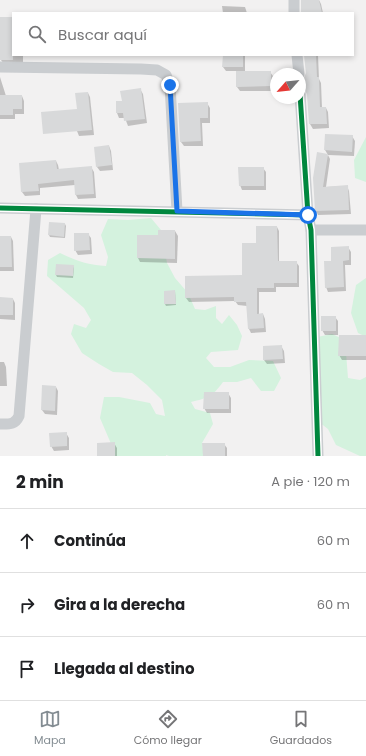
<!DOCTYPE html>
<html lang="es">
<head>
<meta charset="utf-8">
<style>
  :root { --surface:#fff; --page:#f2f2f2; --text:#202124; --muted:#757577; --line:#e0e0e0; --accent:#838c92 }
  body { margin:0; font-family:Poppins,sans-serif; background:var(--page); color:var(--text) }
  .compass { position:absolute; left:270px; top:68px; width:36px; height:36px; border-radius:50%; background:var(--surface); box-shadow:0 2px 6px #0003; rotate:243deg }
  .stop { position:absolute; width:12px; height:12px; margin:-9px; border:3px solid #1a73e8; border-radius:50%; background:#fff }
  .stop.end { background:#1a73e8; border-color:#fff; box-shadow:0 1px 4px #0008 }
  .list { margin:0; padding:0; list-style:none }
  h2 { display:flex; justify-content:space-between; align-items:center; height:52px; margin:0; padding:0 16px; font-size:17px }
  h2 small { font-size:13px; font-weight:400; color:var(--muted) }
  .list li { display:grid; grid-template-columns:26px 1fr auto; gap:12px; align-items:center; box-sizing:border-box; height:64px; padding:0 16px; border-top:1px solid var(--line) }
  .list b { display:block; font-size:15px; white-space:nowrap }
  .list em { font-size:13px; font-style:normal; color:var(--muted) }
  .icon { flex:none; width:22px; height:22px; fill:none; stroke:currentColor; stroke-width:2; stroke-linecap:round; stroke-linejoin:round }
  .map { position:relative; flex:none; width:366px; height:456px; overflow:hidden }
  .search { position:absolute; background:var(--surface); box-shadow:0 2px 6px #0003; left:12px; right:12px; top:12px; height:44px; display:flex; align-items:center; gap:10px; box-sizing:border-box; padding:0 14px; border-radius:0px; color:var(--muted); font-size:15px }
  .sheet { height:244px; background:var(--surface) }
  nav { display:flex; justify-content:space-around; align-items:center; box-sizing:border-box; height:56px; border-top:1px solid var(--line); background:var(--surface); font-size:11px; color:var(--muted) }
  nav a { display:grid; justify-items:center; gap:2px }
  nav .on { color:var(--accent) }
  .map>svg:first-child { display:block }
  .green { fill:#d4f2de }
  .shadow { fill:#0003 }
  .building { fill:#d8d9da }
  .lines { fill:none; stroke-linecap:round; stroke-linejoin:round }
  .minor { stroke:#cacdd0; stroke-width:11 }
  .cycleway-casing { stroke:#fff; stroke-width:8 }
  .cycleway { stroke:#00873e; stroke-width:5 }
  .route { stroke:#1a73e8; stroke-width:5 }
</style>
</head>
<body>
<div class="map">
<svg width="366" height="456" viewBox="0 0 366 456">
  <rect width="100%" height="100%" fill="#f2f1f1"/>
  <g class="green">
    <polygon points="366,137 366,182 355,178 354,160"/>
    <path d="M151,218L161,230L167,263L175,278L188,293L195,309L205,310L216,306V318L222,324L229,315L237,325L242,336L238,350L211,352L206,358L214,367H230L249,360L273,361L281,378L274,391H261L251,378L237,382H223C212,397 208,398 191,402L195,409L210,413L213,424L202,443L204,456H169L166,455V456H115L112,446L100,418L104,397H119L150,403L156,414L165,416L162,400L147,385L132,373L113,372L99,364L82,353L71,334L74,324L86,328L91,320L84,308L47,276L48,260L60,253C76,261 89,265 106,266L108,257L101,235L108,219L128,220Z"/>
    <polygon points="366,278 366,337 358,333 351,313 356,285"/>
    <polygon points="332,334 345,340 348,378 360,380 366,377 366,456 360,456 336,445 328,429 315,419 317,337"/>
  </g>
  <g class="shadow">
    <polygon points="302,0 319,0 321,4 323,13 302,13"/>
    <polygon points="222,6 245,7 247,13 223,13"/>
    <polygon points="13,18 13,55 23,55 23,64 4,64 1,60"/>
    <polygon points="223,55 245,55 245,72 270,72 273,76 273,91 240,91 237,87 237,71 226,71 223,67"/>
    <polygon points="305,55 318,55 319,79 321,83 322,108 326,108 328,112 329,128 313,129 310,124"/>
    <polygon points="0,77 6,96 22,96 24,101 24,114 15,114 15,119 0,119"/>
    <polygon points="140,89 143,94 147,123 128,126 125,118 119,118 117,113 117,102 123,102"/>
    <polygon points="88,93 90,97 94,135 79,136 77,131 78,110"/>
    <polygon points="207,103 210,108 210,123 202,123 203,146 184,146 181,142 179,104"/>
    <polygon points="326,135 352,136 355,141 354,156 328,155 325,150"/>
    <polygon points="109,146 111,151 113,170 100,171 97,167"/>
    <polygon points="328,155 330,159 326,187 347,186 349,191 351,214 318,215 316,211 314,178"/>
    <polygon points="56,161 58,165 59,170 91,167 94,172 96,198 78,199 76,195 75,185 40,188 40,195 25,196 22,192"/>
    <polygon points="263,168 266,172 266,190 242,190 240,185"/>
    <polygon points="65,224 66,226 65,238 50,237 49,235"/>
    <polygon points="277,227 279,231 279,262 296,262 299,266 299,287 276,287 276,292 259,292 259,315 263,314 265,319 266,332 251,333 249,329 247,306 238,305 235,301 189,302 186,298 186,277 243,276 257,244"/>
    <polygon points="175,231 178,236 177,263 140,262 138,258 159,236"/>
    <polygon points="88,234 91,238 92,254 78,255 75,250"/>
    <polygon points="0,237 11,237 13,241 14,271 0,271"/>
    <polygon points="348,247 351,252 351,265 345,265 346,291 328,292 326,287 332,262"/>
    <polygon points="73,266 74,268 73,278 57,277 56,275"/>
    <polygon points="175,291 176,305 166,306 165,304"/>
    <polygon points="0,298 13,299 15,303 15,320 0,319"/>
    <polygon points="335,317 338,321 338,335 325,335 322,330"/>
    <polygon points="366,336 366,360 342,360 339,355"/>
    <polygon points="281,346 284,351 285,363 267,364 264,360"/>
    <polygon points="0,362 4,362 6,367 7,386 0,386"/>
    <polygon points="56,387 58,391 57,415 45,414 42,410"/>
    <polygon points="228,393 231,398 231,413 207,413 204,408"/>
    <polygon points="66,433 69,438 69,450 54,451 51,446"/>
    <polygon points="114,443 117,448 117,456 98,456"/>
    <polygon points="224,444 227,448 227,456 204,456"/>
  </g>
  <g class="building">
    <polygon points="301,0 319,0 322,13 301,13"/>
    <rect x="0" y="17" width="13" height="43"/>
    <polygon points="223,55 243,55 243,67 222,67"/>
    <polygon points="304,55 316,55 317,77 319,77 320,107 326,107 327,124 309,124 307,94 304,89 304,78 306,73"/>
    <polygon points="236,71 271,71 271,86 236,87"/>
    <polygon points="141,88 145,119 124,121 123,113 116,113 116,101 122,101 120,91"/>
    <polygon points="88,92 92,130 43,134 41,112 77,109 75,93"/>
    <polygon points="0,95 22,95 22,109 13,109 13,115 0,115"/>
    <polygon points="208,102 208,118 200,118 201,141 180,142 178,103"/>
    <polygon points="325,134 353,135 352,152 324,150"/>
    <polygon points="109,145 112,165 96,167 94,147"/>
    <polygon points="317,152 328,154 323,187 348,185 349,210 315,211 313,178"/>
    <polygon points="56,160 57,169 92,166 94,194 75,195 74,180 38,184 39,191 21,192 19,163"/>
    <polygon points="238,167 264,167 264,186 239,186"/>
    <polygon points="49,222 65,223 64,237 48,235"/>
    <polygon points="256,226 277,226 278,261 297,261 297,283 274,283 274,288 257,288 257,314 263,313 264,328 248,329 246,302 234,302 234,297 185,298 185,276 242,275 242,243 256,243"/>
    <polygon points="158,230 175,230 175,259 137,258 137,235 158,235"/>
    <polygon points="74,233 89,233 90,250 74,251"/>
    <polygon points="0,236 11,236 12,267 0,267"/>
    <polygon points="349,246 349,260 343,261 344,287 325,288 324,261 331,261 331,247"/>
    <polygon points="56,264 74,265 73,276 55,275"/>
    <polygon points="175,290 176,304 164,304 164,291"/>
    <polygon points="0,297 13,298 13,315 0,315"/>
    <rect x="321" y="316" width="15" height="15"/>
    <polygon points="339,335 366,335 366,356 338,356"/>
    <polygon points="282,345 283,359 263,360 263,346"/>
    <polygon points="42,385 56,386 55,411 41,410"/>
    <polygon points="204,392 229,392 229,409 203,409"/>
    <polygon points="67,432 67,446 50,447 49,433"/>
    <polygon points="115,442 115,456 97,456 97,443"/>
    <polygon points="202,443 225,443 225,456 203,456"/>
  </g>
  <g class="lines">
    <g class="minor">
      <polyline points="294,0 294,13"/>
      <polyline points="297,55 299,74"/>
      <polyline points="0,67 141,69 157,70 166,75 170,85 177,211"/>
      <polyline points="300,94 308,215 311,230 318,456"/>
      <polyline points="0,208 308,215"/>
      <polyline points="311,230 366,230"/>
      <path d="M0,424C9,424 15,425 19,416L36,209"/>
    </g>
    <defs>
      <g id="cycleway">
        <polyline points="300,94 308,215 311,230 318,456"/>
        <polyline points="0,208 308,215"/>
      </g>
    </defs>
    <use href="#cycleway" class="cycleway-casing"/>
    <use href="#cycleway" class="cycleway"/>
  </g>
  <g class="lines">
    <polyline class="route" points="170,85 177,211 308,215"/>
  </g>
</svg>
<svg class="compass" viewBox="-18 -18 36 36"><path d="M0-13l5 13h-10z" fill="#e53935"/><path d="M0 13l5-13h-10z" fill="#757577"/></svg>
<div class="stop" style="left:308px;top:215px"></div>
<div class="stop end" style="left:170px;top:85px"></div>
<div class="search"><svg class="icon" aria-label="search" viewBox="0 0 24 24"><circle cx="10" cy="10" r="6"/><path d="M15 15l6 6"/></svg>Buscar aquí</div>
</div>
<section class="sheet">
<h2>2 min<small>A pie · 120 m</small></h2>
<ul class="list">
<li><svg class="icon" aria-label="ahead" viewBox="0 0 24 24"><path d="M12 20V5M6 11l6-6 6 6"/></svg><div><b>Continúa</b></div><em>60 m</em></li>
<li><svg class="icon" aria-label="right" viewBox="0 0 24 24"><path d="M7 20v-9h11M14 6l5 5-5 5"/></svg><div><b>Gira a la derecha</b></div><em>60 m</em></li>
<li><svg class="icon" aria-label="arrive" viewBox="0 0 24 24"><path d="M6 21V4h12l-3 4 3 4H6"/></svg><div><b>Llegada al destino</b></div></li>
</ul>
</section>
<nav>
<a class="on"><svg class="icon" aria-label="map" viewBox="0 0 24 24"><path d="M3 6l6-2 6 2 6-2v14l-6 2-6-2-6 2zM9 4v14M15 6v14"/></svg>Mapa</a>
<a><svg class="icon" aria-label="directions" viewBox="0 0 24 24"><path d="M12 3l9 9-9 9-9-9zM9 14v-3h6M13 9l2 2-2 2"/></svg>Cómo llegar</a>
<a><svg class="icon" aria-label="saved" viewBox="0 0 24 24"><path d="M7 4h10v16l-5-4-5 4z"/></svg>Guardados</a>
</nav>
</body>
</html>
